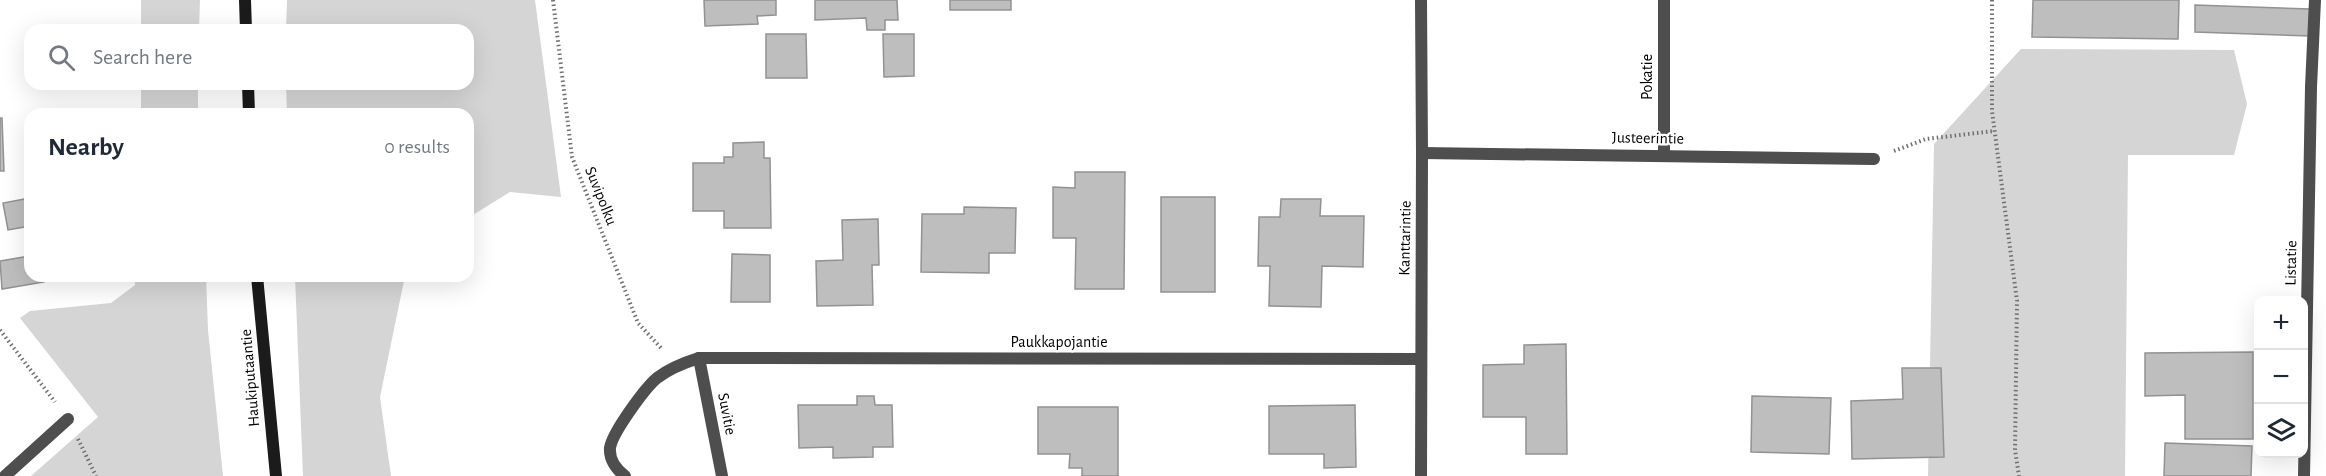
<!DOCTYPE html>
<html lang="en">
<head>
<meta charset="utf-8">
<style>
  :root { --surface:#fff; --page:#f2f2f3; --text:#1f2937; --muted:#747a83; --line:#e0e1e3 }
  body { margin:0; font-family:"Alegreya Sans",sans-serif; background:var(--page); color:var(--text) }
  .controls { position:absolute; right:18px; bottom:18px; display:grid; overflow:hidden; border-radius:12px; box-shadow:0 6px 24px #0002 }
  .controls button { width:54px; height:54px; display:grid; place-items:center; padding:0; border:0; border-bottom:2px solid var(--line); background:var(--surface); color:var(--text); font:30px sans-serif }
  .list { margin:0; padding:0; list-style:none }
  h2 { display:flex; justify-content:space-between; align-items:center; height:78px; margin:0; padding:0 24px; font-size:26px }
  h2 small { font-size:20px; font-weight:400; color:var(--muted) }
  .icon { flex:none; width:33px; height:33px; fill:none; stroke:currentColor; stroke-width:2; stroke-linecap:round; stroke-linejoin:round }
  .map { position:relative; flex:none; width:2326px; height:476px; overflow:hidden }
  .search { position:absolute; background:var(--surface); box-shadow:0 6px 24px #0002; left:24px; top:24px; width:450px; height:66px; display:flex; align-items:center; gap:15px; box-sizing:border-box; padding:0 21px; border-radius:18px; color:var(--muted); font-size:22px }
  .panel { position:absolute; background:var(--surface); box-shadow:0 6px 24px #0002; left:24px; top:108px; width:450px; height:174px; border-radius:18px }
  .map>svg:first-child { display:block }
  .green { fill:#d5d5d5 }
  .building { fill:#bebebe; stroke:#929292; stroke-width:1.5 }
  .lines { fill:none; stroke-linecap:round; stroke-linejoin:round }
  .path { stroke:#707070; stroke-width:4; stroke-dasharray:1.5 3; stroke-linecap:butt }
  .lane { stroke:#4e4e4e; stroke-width:12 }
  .street { stroke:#4e4e4e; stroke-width:12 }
  .secondary { stroke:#1b1b1b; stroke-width:12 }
  .labels { text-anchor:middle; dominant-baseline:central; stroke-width:4.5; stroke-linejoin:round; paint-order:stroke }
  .street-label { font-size:16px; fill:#000; stroke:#fff }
</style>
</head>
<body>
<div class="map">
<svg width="2326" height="476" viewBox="0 0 2326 476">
  <rect width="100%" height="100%" fill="#fff"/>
  <g class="green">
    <polygon points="141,0 200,0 199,30 141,30"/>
    <polygon points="287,0 535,0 561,197 510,192 468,218 468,114 287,114 286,84 468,84 468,30 286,30"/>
    <polygon points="2021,49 2234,50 2247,104 2234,155 2128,155 2125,476 1928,476 1934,144"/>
    <rect x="141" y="84" width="57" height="30"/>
    <polygon points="135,276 206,276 208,330 223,476 31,476 98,417 20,318 30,311 111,303 135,285"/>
    <polygon points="295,276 405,276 380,397 391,476 303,476"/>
  </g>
  <g class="building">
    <polygon points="704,0 776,0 776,15 757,16 758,24 705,26"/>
    <polygon points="815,0 897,0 898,20 885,20 885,30 867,30 866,18 815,20"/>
    <rect x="950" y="0" width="61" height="10"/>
    <polygon points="2033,0 2179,0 2178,39 2032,37"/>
    <polygon points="2195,5 2310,9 2310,36 2195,32"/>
    <polygon points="766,34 806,34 807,78 766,78"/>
    <polygon points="883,34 914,34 914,76 884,77"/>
    <polygon points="0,118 2,118 4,171 0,171"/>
    <polygon points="764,142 764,158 770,158 771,228 724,228 724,211 693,211 693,163 724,163 724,157 733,157 733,143"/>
    <polygon points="1075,172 1125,172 1124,289 1075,289 1076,238 1053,238 1053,187 1075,188"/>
    <rect x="1161" y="197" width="54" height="95"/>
    <polygon points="30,198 30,226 8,230 3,203"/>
    <polygon points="1281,199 1321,199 1320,216 1364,216 1363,267 1322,266 1321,307 1269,306 1270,266 1258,266 1259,217 1280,217"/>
    <polygon points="964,207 1016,208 1015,253 989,253 989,273 921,272 922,214 964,214"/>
    <polygon points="878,219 879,265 872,265 873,305 817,306 816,261 843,260 842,220"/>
    <polygon points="732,254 770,255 770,302 731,302"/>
    <polygon points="30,256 30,276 43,276 44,282 2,289 0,261"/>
    <polygon points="1566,344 1567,454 1526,454 1526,417 1483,417 1483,365 1524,364 1524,345"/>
    <polygon points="2253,352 2253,439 2185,439 2185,395 2145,396 2145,353"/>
    <polygon points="1902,368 1941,368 1944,457 1852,459 1851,401 1903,399"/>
    <polygon points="857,396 874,396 875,405 892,405 893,447 873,447 873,457 833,458 833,447 799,448 798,405 857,405"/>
    <polygon points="1752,396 1831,398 1829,454 1751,452"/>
    <polygon points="1355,405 1356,467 1324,468 1324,454 1269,454 1269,406"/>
    <polygon points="1038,407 1118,407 1118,476 1082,476 1082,468 1069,468 1070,454 1038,454"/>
    <polygon points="2165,443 2252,446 2251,476 2164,476"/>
  </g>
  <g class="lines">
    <g class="path">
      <polyline points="553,0 572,157 638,323 661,348"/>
      <polyline points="1992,0 1992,111 2017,301 2015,450 2019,476"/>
      <polyline points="1894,151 1926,139 1994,131"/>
      <polyline points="0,330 55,402"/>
      <polyline points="78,439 96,476"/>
    </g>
    <polyline class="lane" points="2311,87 2315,0"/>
    <g class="street">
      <polyline points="1422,153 1874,159"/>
      <polyline points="1664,155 1664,0"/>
      <polyline points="699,358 722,476"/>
      <polyline points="5,476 68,419"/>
      <path d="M625,476C617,470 609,460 610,448C612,433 645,388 657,378C670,368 683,363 699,358L1420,359"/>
      <polyline points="1421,476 1422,153 1421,0"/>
      <polyline points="2304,476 2311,87"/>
    </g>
    <g class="secondary">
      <polyline points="245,0 246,30"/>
      <polyline points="248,84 249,114"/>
      <polyline points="257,276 276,476"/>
    </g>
  </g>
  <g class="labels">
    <g class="street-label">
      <text transform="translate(1647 77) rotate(-90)">Pokatie</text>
      <text transform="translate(1648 138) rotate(1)">Justeerintie</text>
      <text transform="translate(601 196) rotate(68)">Suvipolku</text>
      <text transform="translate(1405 238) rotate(-89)">Kanttarintie</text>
      <text transform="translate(2291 263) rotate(-89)">Listatie</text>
      <text x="1059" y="342">Paukkapojantie</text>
      <text transform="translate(250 378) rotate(-95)">Haukiputaantie</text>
      <text transform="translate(727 414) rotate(79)">Suvitie</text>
    </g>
  </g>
</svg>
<div class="controls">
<button>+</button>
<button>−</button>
<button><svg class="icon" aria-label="layers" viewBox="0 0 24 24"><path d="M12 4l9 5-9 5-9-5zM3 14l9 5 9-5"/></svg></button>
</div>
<div class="search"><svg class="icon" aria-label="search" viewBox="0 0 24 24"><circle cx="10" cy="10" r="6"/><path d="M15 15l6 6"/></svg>Search here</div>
<section class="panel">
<h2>Nearby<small>0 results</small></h2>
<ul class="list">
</ul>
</section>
</div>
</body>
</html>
